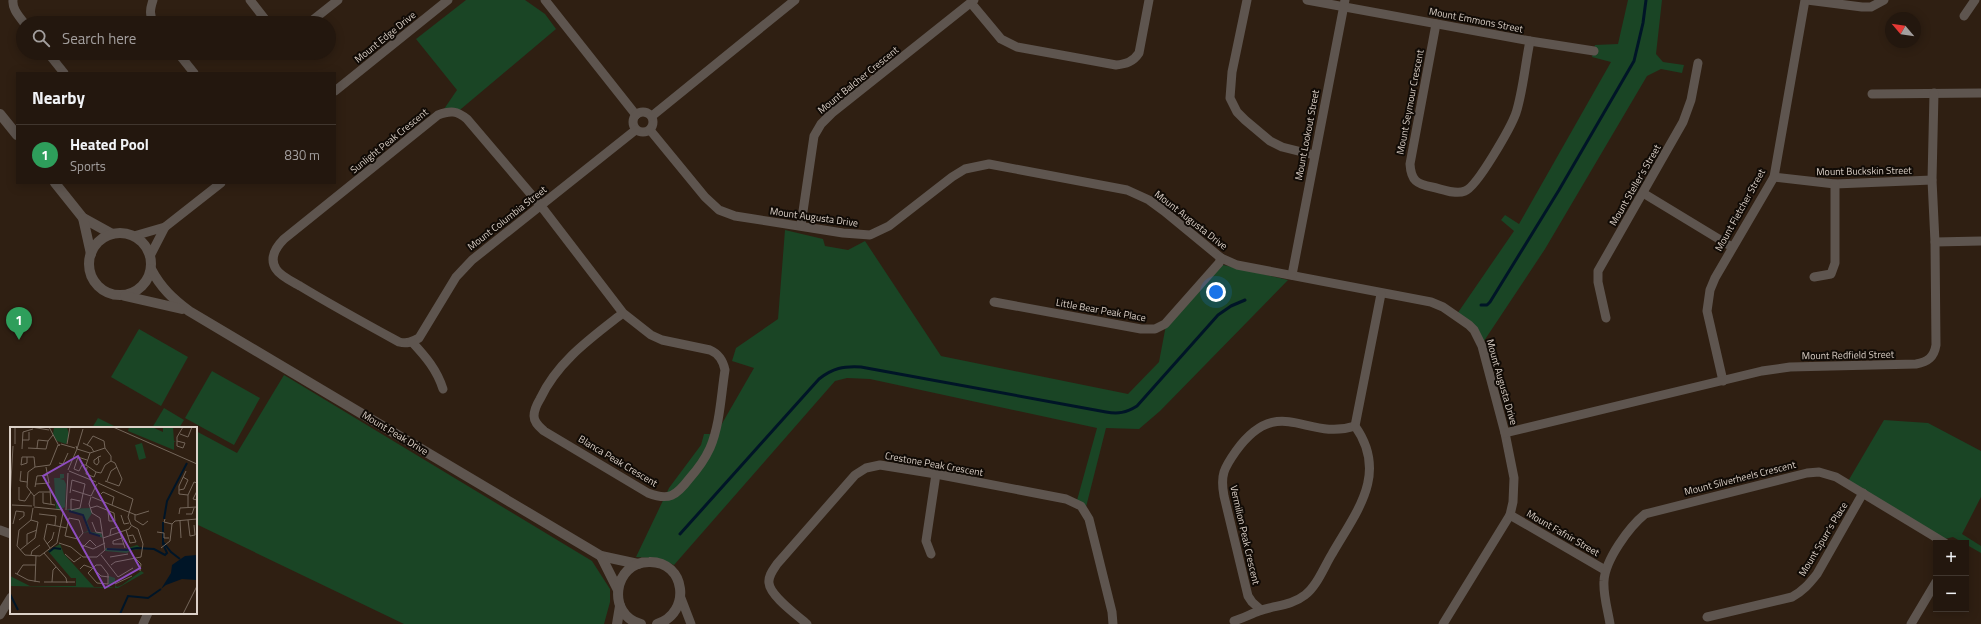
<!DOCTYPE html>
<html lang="en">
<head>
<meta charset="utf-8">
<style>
  :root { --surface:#23170e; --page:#2b2017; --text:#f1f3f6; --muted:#a39f9e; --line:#40362e; --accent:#b45309 }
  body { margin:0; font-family:"Titillium Web",sans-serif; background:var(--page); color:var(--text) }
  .controls { position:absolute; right:12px; bottom:12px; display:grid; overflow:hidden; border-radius:0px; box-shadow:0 2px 10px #0003 }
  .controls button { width:36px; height:36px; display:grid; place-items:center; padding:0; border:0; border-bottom:1px solid var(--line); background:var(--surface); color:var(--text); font:20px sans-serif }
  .compass { position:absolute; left:1885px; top:12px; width:36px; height:36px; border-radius:50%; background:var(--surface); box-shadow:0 2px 10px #0003; rotate:299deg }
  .you { position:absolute; left:1216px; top:292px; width:14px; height:14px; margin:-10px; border:3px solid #fff; border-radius:50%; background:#1a73e8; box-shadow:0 0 0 6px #1a73e833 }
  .badge { display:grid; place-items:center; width:26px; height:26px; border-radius:50%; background:var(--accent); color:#fff; font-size:13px; font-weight:700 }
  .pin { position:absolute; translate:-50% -33px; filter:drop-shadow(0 1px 2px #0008) }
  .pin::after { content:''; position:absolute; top:21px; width:14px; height:12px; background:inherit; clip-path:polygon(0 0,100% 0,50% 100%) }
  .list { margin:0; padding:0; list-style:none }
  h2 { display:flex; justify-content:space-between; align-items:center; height:52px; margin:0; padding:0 16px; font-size:17px }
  h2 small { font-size:13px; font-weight:400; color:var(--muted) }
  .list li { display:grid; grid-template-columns:26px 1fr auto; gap:12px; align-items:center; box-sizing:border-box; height:60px; padding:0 16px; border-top:1px solid var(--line) }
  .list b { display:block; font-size:15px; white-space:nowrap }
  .list p { margin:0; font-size:13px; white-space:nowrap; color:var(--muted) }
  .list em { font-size:13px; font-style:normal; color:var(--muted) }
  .icon { flex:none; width:22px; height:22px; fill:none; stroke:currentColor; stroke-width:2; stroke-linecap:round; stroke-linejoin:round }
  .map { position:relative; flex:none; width:1981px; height:624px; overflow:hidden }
  .search { position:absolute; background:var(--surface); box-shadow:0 2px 10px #0003; left:16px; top:16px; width:320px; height:44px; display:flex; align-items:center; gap:10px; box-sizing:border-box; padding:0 14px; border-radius:22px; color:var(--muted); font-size:15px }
  .panel { position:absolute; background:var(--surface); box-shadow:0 2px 10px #0003; left:16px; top:72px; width:320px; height:112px; border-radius:0px }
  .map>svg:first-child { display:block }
  .green { fill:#1a4525 }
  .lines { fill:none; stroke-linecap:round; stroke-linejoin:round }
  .stream { stroke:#001527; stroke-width:3 }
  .minor { stroke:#5e554f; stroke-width:9 }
  .tertiary { stroke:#5e554f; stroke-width:10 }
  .labels { text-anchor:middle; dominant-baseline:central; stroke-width:4; stroke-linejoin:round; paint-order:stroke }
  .street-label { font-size:10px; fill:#dbd0c7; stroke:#110b06 }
  .inset-river { fill:none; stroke:#001527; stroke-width:2 }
  .inset-road { fill:none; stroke:#74665a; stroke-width:1 }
  .view { fill:#8e4dc1; fill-opacity:0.15; stroke:#8e4dc1; stroke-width:2 }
  .inset-edge { fill:none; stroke:#dbd0c7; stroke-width:2 }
</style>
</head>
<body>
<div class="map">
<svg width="1981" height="624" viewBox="0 0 1981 624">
  <rect width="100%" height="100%" fill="#2f1f12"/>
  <g class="green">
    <polygon points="466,0 525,0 545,14 556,29 455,114 442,112 457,90 416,39"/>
    <polygon points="1628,0 1662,0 1656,54 1663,62 1684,65 1682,73 1661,69 1647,76 1545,249 1482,344 1457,314 1514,231 1501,220 1505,215 1519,224 1611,62 1592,57 1595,45 1618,44"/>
    <polygon points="785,230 823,239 825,246 848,250 865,241 941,356 1128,394 1159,362 1166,325 1219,264 1288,280 1160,411 1139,429 1106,428 1085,511 1076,504 1097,428 870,379 847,378 835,381 674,565 661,559 636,557 669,488 701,445 704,434 716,434 754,368 732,361 736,348 778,319"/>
    <polygon points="139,329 188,357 161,406 111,377"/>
    <polygon points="212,371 260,398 234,445 185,418"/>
    <polygon points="284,375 592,561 610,589 610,602 604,624 404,624 196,524 196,431 237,453"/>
    <polygon points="164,408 184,420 179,428 152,428"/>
    <polygon points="98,418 118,428 92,428"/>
    <polygon points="1884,420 1928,423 1981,451 1981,497 1962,534 1981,546 1981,553 1953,537 1945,539 1847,483"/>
  </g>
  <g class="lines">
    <g class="stream">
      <polyline points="1481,305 1487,305 1490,302 1559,190 1634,61 1643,23 1646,0"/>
      <path d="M680,534L819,379C833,368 843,366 861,367L1106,412C1118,414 1126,413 1137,406L1218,315L1231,306L1245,300"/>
    </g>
    <g class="minor">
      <path d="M13,0C12,9 19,16 24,23"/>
      <path d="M153,0C150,9 149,15 154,23"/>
      <polyline points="250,0 268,23"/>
      <polyline points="545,0 636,115"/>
      <polyline points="1247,0 1232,72 1230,98 1237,112 1245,120 1270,141 1282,147 1314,155"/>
      <polyline points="1307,0 1530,41 1594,51"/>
      <polyline points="1807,0 1862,7 1871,7 1884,0"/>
      <path d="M971,3L1001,39L1017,47L1116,65C1126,64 1133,62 1139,53L1149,0"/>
      <polyline points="1964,16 1975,0"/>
      <polyline points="309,23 338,0"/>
      <path d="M1436,24L1410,164C1411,181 1417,184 1432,187C1442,189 1455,195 1465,191C1477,187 1511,127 1516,113C1523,91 1525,65 1530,41"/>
      <polyline points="48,53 64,73"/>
      <polyline points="178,53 194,73"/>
      <polyline points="335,91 448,0"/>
      <polyline points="1872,94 1981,93"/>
      <circle cx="643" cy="122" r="10"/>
      <polyline points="652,116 795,0"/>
      <polyline points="650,130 705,197 719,210 735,216 843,233 870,235 889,226 952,177 965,169 989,164 1127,190 1149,200 1164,211 1221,258 1237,265 1431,302 1443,307 1469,325 1474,330 1482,346 1505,433 1514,478 1513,502 1510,515 1443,624"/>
      <polyline points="1774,177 1835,184 1932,180"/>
      <polyline points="1643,193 1732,247"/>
      <polyline points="801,225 814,136 821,124 832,113 974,0"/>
      <polyline points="134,236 165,227 221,183"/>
      <polyline points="1935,242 1981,241"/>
      <polyline points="150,256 165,227"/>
      <polyline points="1292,275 1345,0"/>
      <polyline points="1814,277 1831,274 1835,263 1835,184"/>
      <polyline points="994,302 1141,329 1155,329 1165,324 1219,263 1221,258"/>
      <path d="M623,313C591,338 558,361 540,399C537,404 534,410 534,416C534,423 540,427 544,431L648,493C669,501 676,496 689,479C697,470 705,459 710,448C720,425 721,395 725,370C723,360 719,354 710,350L662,340L651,335L623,313L541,206L467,119C457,111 451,110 438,115L284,239C276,247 269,258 276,269C280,276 293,282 300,286C333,306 366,324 399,342C407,344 412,342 419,338L456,277L472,260L633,132L636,130"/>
      <polyline points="1606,318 1598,282 1598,271 1683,122 1691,100 1698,63"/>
      <path d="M412,342C426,357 437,370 443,389"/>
      <polyline points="1723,381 1707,311 1710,290 1715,278 1774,177 1805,0"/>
      <path d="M1505,433L1762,371L1790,367L1916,364C1928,362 1934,357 1936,345L1935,242L1932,180L1934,93"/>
      <polyline points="1510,515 1605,570"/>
      <polyline points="0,530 11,534"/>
      <polyline points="931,554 926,541 936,474"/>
      <polyline points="681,598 691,624"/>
      <path d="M1261,610L1252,602L1248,596L1224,496C1220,475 1224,468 1236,451C1279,392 1306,442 1355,426"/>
      <polyline points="0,615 11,597"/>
      <path d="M1707,617L1792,597C1803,591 1809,584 1817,574L1863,493"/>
      <path d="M1234,621C1243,618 1251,614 1259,611C1275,605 1291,606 1305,595C1317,586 1324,567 1332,554C1356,512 1389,474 1355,426L1381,294"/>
      <polyline points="143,624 148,613"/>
      <path d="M807,624C797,615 770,596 769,583C768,576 773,570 777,564L855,475L866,468L880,465L936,474L1066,499L1081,506L1089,519L1112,612L1113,624"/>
      <path d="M1610,624C1608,611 1603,595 1604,581C1605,560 1629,527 1645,514L1807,473L1819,472L1836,477L1945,543"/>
      <polyline points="1911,624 1936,582"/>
    </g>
    <g class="tertiary">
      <polyline points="0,114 17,135"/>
      <polyline points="55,183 83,218 112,234"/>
      <polyline points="83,218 91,254"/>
      <circle cx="120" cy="264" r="31"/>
      <path d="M151,269C161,288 173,299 189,311L601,556L638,564"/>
      <polyline points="125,296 182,309"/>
      <polyline points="601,556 618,590"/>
      <polyline points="617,624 620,606"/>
      <path d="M641,624C606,615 613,562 649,562C686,561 692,613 657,624"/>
    </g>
  </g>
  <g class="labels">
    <g class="street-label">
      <text transform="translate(1476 20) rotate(11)">Mount Emmons Street</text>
      <text transform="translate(385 37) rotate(-39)">Mount Edge Drive</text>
      <text transform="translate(858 80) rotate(-39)">Mount Balcher Crescent</text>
      <text transform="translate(1410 102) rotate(-79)">Mount Seymour Crescent</text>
      <text transform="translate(1307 135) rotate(-79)">Mount Lookout Street</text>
      <text transform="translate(389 141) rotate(-39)">Sunlight Peak Crescent</text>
      <text transform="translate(1864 171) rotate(-1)">Mount Buckskin Street</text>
      <text transform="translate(1635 185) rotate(-60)">Mount Steller's Street</text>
      <text transform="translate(1740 210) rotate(-61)">Mount Fletcher Street</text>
      <text transform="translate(814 217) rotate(8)">Mount Augusta Drive</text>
      <text transform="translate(507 218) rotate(-38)">Mount Columbia Street</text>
      <text transform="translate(1191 220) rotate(38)">Mount Augusta Drive</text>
      <text transform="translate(1101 310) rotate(10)">Little Bear Peak Place</text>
      <text transform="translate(1848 355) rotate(-1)">Mount Redfield Street</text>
      <text transform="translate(1502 382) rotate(74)">Mount Augusta Drive</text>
      <text transform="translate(395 433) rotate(31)">Mount Peak Drive</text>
      <text transform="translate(618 461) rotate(31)">Blanca Peak Crescent</text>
      <text transform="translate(934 464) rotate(10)">Crestone Peak Crescent</text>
      <text transform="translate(1740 478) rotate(-14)">Mount Silverheels Crescent</text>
      <text transform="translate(1563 533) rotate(30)">Mount Fafnir Street</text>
      <text transform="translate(1245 535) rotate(77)">Vermilion Peak Crescent</text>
      <text transform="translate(1823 539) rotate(-59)">Mount Spurr's Place</text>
    </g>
  </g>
  <g transform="translate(10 427)">
    <rect width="187" height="187" fill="#2f1f12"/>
    <path d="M44,0H57L59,8L56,17L47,14L43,8ZM119,0H142L153,5V0H163L164,14H166L164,15V23L118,4ZM132,16L136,31L129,33L125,18ZM50,47H54V51L50,52L54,53L56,57L55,80L50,83L46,82L44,51H50ZM80,81L82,86L77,94L81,105L91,106L93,111L78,105L73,106L78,104L73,89L56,82ZM50,117L54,127L84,160H98L99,149L105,151V156L99,157V160L105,161V158L107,160L112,158L131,144L134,146L108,161L0,159V149L20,159H66V151H61L38,124ZM127,118L132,122L121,123L117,126L95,124L96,121L115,122Z" fill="#1a4525"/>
    <path d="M187,128V153L172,152L156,158L151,162L161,146L162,138L175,129Z" fill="#001527"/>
    <path class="inset-river" d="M59,84L73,88L80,106L90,109M154,92L157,74L177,36M153,115L161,125L170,132M97,122L116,123L127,121L144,122L155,128L157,126L153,117V95M39,125L44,121L51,122M0,167L8,183M110,187L118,169L138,171L151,162"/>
    <path class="inset-road" d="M21,0L39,3M39,0L49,19L50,17M103,0L187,37M170,7L178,10L182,0M12,13H19V5M167,14L175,16L173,21L167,19V10L173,0M73,16L81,20L84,25M5,17V0M51,17L65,21M57,17L60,0M77,18L83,9L94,14L95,21M66,19L67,22L73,2M18,21L36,22L38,14L43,8M27,21L28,13L38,14M12,22L13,5L23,2M67,22L80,26L95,21L101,29V34M80,26L76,38L86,45L91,46L95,38L101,34M17,30V36L11,38L12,30H24L25,40M88,30L89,35L87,38L84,36V33L86,32L88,30L91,29M49,36L53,37L58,26M76,38H72L69,44L64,42L68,30L77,33M77,40L76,47L84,50L86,45M58,43L67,22M11,44L10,54L17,55M59,44L86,55M176,44L169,59V67L178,68M95,54L109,59L112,52L105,36L101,34M97,54L101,44L107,40M88,56L123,72L118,90L121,98L128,102L133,117L131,130L105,135L101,138M26,57L39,56L36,40M9,60V73L15,74L21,65M25,60L27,49L38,48M40,63L41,77M62,63L81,69M169,63L174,62L178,53L173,50M187,64L183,72L187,73M33,66V76L45,78M60,66L62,53L75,57L70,81L61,83V72L70,74M91,67L93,65L104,70L102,78M24,69L29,65H40M81,69L87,57M82,70L126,88L139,84M0,71L3,19M2,78L22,79M24,79V69L17,60L18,45L25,40L40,38L48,18M24,80L53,83M178,80V68L184,55L187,56M23,81L21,93L9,103L7,119L15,128L30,129L47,116M80,81L87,79L104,86L105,94H99L98,84M56,83L58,46M29,87L46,89L45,98M125,87V93L133,98L138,94M169,87L170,81L187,80M176,87H182L184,81M111,88L114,97L119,96M59,91L69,93L73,106L68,112L55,109ZM155,92L154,95L162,97L165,94L187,92M178,93L180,109L185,108L184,98M170,94L171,111M82,95L86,105L92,106M3,97L6,84L14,85V89L9,93M116,103L120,116L126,115L123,108L118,109M147,105L154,106V111H159M100,108L101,102L108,100L115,121M93,111L119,102L121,99M112,111L103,114V117H114M47,116L53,86M49,116L61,120L73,130H87L95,123L90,91L82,86L79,77L81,70M17,117V107L27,103M37,117L42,112L44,105M72,118L83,122L95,116M73,120L80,113L86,119M40,121L34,112L37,97L57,101M151,121L160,114L162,97M10,123L25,111L28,95L21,93M34,126L56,151L57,156M55,127L64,135L71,130M21,128L22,124L30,118M91,128L108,150L123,141M100,130L118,127M125,131L131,137L130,144M86,138H91L98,147V157L87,156L78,146ZM70,142L74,138L82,141M87,145L91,149L99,150M5,146L18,153L30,155M7,147L13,138H26M25,155L26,129M34,155H65M42,155L43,143L46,140M105,157L122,149M173,187L187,159"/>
    <path class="view" d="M68,29L130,141L95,161L33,49Z"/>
    <rect width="187" height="187" class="inset-edge"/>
  </g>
</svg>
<div class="controls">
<button>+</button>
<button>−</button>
</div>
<svg class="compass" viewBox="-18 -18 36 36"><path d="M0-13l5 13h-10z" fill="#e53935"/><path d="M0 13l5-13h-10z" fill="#a39f9e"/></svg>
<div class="you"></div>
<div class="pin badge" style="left:19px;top:340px;background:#2e9e5b">1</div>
<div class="search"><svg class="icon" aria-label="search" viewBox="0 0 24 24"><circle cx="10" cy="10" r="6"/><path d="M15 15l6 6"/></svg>Search here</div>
<section class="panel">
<h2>Nearby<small></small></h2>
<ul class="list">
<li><span class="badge" style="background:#2e9e5b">1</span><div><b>Heated Pool</b><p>Sports</p></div><em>830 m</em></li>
</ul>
</section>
</div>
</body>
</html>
